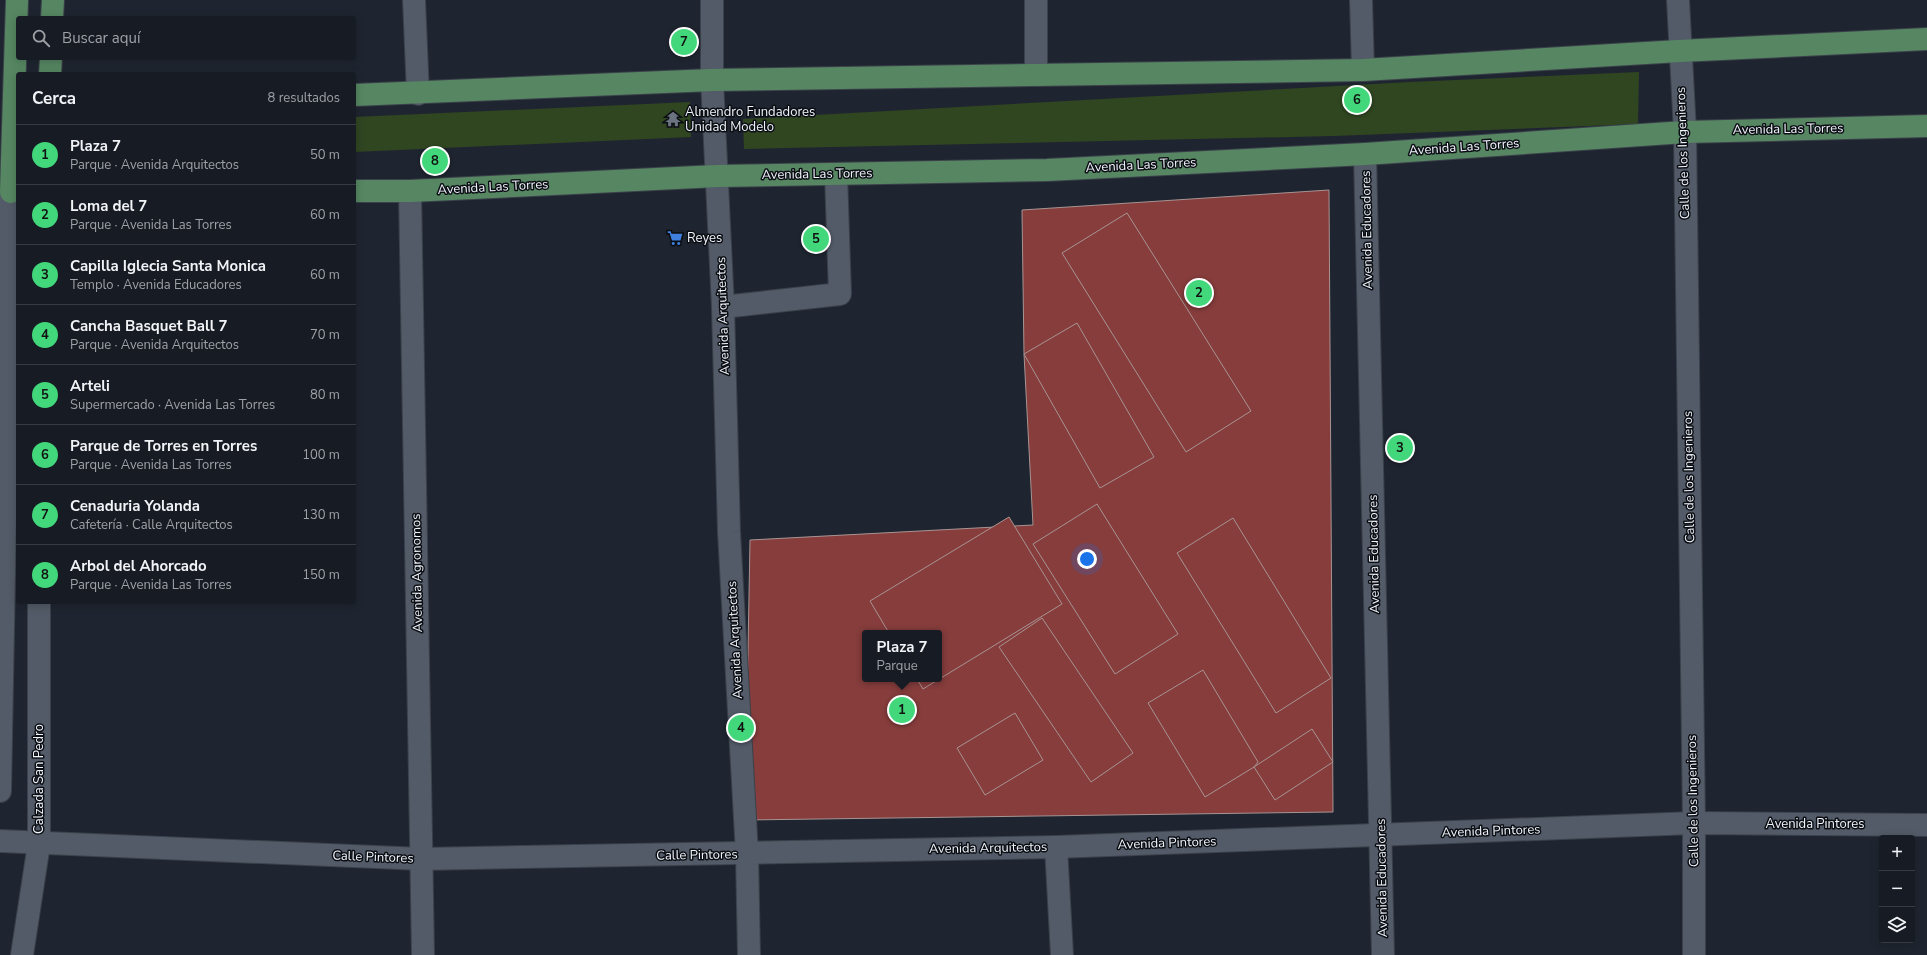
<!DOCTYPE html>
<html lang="es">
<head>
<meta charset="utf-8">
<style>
  :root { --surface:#171c24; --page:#20252c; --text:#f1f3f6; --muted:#9ea1a6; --line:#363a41; --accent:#42d77b }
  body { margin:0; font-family:"Nunito Sans",sans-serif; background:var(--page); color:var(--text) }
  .controls { position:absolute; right:12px; bottom:12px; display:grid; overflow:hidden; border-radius:4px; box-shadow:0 2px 10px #0003 }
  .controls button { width:36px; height:36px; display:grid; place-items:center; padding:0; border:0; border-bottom:1px solid var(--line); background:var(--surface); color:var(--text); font:20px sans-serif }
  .you { position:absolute; left:1087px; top:559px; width:14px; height:14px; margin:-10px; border:3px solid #fff; border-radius:50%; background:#1a73e8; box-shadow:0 0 0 6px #1a73e833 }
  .badge { display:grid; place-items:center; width:26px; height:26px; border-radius:50%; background:var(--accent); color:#111; font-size:13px; font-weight:700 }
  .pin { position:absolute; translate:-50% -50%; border:2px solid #fff; box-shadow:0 1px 4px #0006 }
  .popup { position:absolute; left:862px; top:630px; width:80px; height:52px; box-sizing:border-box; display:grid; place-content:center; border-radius:4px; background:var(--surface); filter:drop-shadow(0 1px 3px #0005); font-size:13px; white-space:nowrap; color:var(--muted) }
  .popup b { font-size:15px; color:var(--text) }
  .popup::after { content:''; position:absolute; left:50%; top:100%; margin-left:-8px; border:8px solid transparent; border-top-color:var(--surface) }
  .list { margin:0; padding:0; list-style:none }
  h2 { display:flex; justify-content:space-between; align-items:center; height:52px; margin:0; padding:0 16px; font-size:17px }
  h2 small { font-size:13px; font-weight:400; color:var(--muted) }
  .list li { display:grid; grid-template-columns:26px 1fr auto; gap:12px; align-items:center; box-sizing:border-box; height:60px; padding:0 16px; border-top:1px solid var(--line) }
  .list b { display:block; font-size:15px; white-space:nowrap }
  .list p { margin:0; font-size:13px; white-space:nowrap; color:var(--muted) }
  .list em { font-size:13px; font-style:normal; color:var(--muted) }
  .icon { flex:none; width:22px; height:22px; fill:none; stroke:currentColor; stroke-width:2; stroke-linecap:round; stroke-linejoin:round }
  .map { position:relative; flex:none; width:1927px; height:955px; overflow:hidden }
  .search { position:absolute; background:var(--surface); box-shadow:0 2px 10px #0003; left:16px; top:16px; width:340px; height:44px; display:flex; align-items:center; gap:10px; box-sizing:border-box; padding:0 14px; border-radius:4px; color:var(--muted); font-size:15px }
  .panel { position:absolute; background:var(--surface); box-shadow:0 2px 10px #0003; left:16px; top:72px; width:340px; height:532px; border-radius:4px }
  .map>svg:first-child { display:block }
  .green { fill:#304621 }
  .building { fill:#863d3c; stroke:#a89493; fill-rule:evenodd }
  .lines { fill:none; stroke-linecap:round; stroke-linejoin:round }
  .minor-casing { stroke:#3b414a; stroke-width:24 }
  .major-casing { stroke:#3b414a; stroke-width:24 }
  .minor { stroke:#535b68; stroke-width:22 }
  .major { stroke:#568762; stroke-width:22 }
  .labels { text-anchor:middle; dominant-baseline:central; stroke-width:3; stroke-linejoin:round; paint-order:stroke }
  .poi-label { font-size:13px; fill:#f0f4fc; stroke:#0b0e13; text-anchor:start }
  .street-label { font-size:13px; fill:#f0f4fc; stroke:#0b0e13 }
</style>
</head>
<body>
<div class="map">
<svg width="1927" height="955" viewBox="0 0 1927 955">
  <rect width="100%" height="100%" fill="#1f2530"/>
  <g class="green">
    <polygon points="1639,72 1638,124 1334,136 744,149 743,119 1410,82"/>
    <polygon points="690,102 691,137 354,152 354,117"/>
  </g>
  <g class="building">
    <path d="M1329,190L1333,812L745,820L750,540L1033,525L1024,354L1022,210ZM865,633H939V679H865Z"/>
    <polygon points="1127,213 1251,411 1186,452 1062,253"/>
    <polygon points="1077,323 1154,457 1100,488 1024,354"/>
    <polygon points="1097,504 1178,634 1115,674 1033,544"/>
    <polygon points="1009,517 1062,604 923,689 917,679 939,679 939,633 889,633 870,601"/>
    <polygon points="1233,518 1331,678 1276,713 1177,553"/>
    <polygon points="1042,618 1133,753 1091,782 999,647"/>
    <polygon points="1203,670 1258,762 1254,767 1205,797 1148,703"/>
    <polygon points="1015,713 1043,760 985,795 957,748"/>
    <polygon points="1312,729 1333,762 1275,800 1254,767"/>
  </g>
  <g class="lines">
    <defs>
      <g id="minor">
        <polyline points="414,0 418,94"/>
        <polyline points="712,0 712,80 723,307 729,532 747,854 749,955"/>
        <polyline points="1036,0 1036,75"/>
        <polyline points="1361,0 1363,70"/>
        <polyline points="1678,0 1685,132 1694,823 1694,955"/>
        <polyline points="1365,154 1383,955"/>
        <polyline points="410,191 423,955"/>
        <polyline points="723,307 840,294 836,174"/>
        <polyline points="0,791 11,192"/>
        <polyline points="0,841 422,859 1056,847 1694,823 1927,825"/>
        <polyline points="1056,847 1062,955"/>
        <polyline points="22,955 39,844 39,602"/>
      </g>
      <g id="major">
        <polyline points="52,18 53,0"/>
        <polyline points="50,74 51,58"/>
        <polyline points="354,95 712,80 1363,70 1679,51 1927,39"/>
        <polyline points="354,191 410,191 717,176 1047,170 1365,154 1685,132 1927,126"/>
        <polyline points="11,192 17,0"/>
      </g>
    </defs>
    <use href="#minor" class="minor-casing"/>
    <use href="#major" class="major-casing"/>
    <use href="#minor" class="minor"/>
    <use href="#major" class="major"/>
  </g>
  <defs>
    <symbol id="temple-bare" viewBox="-9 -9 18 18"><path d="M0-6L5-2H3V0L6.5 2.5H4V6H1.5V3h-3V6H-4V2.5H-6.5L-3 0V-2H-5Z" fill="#6b7280" stroke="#0b0e13" stroke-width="2.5" paint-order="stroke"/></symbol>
    <symbol id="supermarket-bare" viewBox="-9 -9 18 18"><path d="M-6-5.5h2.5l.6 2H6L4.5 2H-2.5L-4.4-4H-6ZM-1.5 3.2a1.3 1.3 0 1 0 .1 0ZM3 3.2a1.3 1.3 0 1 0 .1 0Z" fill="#3f7fe0" stroke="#0b0e13" stroke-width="2.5" paint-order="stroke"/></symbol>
  </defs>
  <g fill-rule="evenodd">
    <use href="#temple-bare" x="662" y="108" width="22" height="22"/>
    <use href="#supermarket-bare" x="664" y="227" width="22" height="22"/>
  </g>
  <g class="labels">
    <g class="poi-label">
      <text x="685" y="112">Almendro Fundadores<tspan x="685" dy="15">Unidad Modelo</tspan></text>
      <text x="687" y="238">Reyes</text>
    </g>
    <g class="street-label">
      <text transform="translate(1788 129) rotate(-1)">Avenida Las Torres</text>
      <text transform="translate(1464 147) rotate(-4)">Avenida Las Torres</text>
      <text transform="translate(1683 153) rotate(-92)">Calle de los Ingenieros</text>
      <text transform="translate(1141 165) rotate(-3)">Avenida Las Torres</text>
      <text transform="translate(817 174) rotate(-1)">Avenida Las Torres</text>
      <text transform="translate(493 187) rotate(-3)">Avenida Las Torres</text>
      <text transform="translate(1367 230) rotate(-91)">Avenida Educadores</text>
      <text transform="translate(723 316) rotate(-92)">Avenida Arquitectos</text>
      <text transform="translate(1689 477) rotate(-91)">Calle de los Ingenieros</text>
      <text transform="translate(1374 554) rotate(-91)">Avenida Educadores</text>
      <text transform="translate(417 573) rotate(-91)">Avenida Agronomos</text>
      <text transform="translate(735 640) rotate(-93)">Avenida Arquitectos</text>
      <text transform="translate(39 779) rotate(-90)">Calzada San Pedro</text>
      <text transform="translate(1693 801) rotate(-91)">Calle de los Ingenieros</text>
      <text x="1815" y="824">Avenida Pintores</text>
      <text transform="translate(1491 831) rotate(-2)">Avenida Pintores</text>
      <text transform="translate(1167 843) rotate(-2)">Avenida Pintores</text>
      <text transform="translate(988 848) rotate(-1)">Avenida Arquitectos</text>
      <text transform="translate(697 855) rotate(-1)">Calle Pintores</text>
      <text transform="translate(373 857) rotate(2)">Calle Pintores</text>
      <text transform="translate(1382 878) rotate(-91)">Avenida Educadores</text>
    </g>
  </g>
</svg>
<div class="controls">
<button>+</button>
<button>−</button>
<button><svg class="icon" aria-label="layers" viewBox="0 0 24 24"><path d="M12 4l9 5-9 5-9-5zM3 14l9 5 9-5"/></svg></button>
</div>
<div class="you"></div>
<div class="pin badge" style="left:902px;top:710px">1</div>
<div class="popup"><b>Plaza 7</b>Parque</div>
<div class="pin badge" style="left:1199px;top:293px">2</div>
<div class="pin badge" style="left:1400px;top:448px">3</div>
<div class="pin badge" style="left:741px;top:728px">4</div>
<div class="pin badge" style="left:816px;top:239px">5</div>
<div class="pin badge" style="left:1357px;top:100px">6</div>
<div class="pin badge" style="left:684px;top:42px">7</div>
<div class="pin badge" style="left:435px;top:161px">8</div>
<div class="search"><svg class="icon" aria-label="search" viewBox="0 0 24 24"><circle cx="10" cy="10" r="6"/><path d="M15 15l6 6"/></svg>Buscar aquí</div>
<section class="panel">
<h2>Cerca<small>8 resultados</small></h2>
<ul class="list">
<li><span class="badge">1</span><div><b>Plaza 7</b><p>Parque · Avenida Arquitectos</p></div><em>50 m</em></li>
<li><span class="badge">2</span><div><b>Loma del 7</b><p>Parque · Avenida Las Torres</p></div><em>60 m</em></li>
<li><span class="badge">3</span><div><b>Capilla Iglecia Santa Monica</b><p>Templo · Avenida Educadores</p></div><em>60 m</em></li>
<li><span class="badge">4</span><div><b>Cancha Basquet Ball 7</b><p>Parque · Avenida Arquitectos</p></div><em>70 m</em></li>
<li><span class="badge">5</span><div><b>Arteli</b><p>Supermercado · Avenida Las Torres</p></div><em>80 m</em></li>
<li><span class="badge">6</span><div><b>Parque de Torres en Torres</b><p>Parque · Avenida Las Torres</p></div><em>100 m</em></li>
<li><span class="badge">7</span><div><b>Cenaduria Yolanda</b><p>Cafetería · Calle Arquitectos</p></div><em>130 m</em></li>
<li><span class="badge">8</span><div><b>Arbol del Ahorcado</b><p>Parque · Avenida Las Torres</p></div><em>150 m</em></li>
</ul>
</section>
</div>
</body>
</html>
